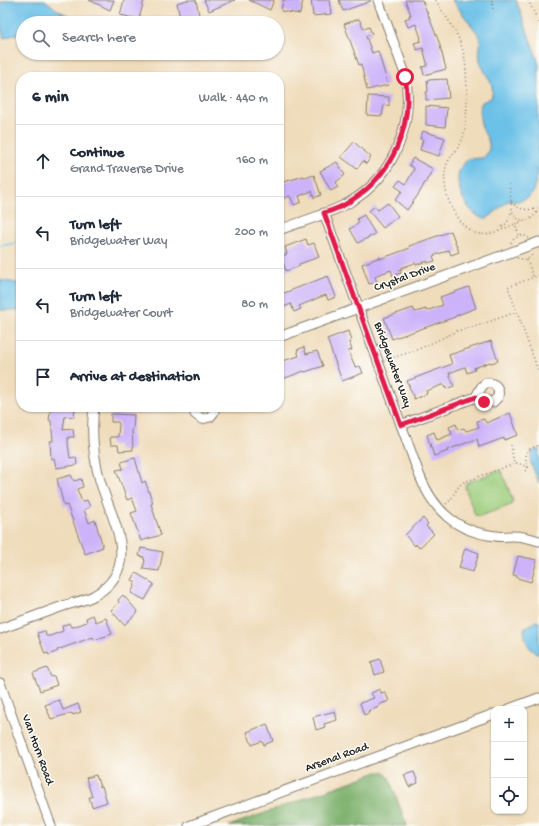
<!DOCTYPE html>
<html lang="en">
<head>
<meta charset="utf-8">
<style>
  :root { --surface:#fff; --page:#f6f6f7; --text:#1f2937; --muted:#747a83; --line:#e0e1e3 }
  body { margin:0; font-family:"Gochi Hand",sans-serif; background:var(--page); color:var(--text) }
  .controls { position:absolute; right:12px; bottom:12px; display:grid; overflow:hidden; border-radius:8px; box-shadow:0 1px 3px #0004 }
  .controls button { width:36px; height:36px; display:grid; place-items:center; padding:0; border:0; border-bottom:1px solid var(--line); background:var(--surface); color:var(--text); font:20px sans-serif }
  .stop { position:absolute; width:12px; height:12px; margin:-9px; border:3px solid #e11d48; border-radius:50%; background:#fff }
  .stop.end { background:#e11d48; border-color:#fff; box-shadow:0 1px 4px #0008 }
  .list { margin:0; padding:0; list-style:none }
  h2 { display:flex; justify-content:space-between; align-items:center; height:52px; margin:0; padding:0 16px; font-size:17px }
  h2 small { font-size:13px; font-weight:400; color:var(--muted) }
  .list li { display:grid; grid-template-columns:26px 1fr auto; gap:12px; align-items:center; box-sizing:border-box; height:72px; padding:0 16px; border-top:1px solid var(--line) }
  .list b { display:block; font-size:15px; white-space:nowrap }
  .list p { margin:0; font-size:13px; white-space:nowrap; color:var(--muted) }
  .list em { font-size:13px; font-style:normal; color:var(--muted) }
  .icon { flex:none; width:22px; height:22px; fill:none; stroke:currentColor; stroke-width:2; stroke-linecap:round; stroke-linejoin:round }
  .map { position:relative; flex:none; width:539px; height:826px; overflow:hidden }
  .search { position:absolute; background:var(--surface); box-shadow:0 1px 3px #0004; left:16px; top:16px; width:268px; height:44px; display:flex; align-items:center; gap:10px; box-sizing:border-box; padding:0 14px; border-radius:22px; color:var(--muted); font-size:15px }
  .panel { position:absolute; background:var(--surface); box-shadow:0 1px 3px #0004; left:16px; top:72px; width:268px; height:340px; border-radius:16px }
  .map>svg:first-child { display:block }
  .green { fill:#9dce7e; stroke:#5c754d }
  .forest { fill:#7eb16d; stroke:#4d6644 }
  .water { fill:#6cc1e8; stroke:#446e82 }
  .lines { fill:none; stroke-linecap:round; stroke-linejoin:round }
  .stream { stroke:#6cc1e8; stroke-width:2 }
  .building { fill:#ccb2f9 }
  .minor-casing { stroke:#867c6c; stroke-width:11 }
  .path { stroke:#867c6c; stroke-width:1.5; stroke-dasharray:1 3; stroke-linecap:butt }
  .minor { stroke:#fff; stroke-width:9 }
  .route { stroke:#e11d48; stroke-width:5 }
  .labels { text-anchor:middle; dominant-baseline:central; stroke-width:3; stroke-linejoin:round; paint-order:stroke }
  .street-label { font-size:12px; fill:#1c1c1c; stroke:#fdfcf7 }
</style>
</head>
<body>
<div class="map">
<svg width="539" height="826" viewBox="0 0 539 826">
  <rect width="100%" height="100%" fill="#fdfcf7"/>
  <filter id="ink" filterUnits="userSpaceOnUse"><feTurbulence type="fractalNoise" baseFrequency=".025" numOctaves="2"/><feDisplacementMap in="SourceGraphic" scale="8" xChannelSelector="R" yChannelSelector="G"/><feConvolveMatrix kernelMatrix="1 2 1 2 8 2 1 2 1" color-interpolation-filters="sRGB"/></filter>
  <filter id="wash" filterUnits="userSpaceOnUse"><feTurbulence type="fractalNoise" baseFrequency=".012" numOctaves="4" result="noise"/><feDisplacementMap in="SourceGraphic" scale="16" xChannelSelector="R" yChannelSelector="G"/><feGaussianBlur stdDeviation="0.9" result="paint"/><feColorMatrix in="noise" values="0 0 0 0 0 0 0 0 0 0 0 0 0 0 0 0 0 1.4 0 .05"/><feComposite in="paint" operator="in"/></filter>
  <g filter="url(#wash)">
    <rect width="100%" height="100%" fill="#efdcbb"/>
    <polygon class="green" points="498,471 502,472 513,501 511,505 480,516 475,515 465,487 466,483"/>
    <polygon class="forest" points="377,772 383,772 389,777 407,826 229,826"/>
    <g class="water">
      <path d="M8,0H45L56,9L82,23H73L57,15L42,23H23V32L4,38C0,29 0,14 0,3Z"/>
      <path d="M452,0H516L539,64L538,174L533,191L528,198L519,201H508L487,219C469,218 454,187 459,172C460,167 465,163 468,159L483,158C494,148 488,140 483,130C480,122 478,110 482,102L491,98C497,83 483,74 480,60C478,51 482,44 479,35Z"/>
      <polygon points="0,280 21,284 21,310 0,310"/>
      <polygon points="539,449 539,483 530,461 532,452"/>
      <path d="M536,621L539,622V654C528,650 525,640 524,629Z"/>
    </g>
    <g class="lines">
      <polyline class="stream" points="0,246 21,242"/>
    </g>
    <g id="blocks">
      <g class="building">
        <polygon points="89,0 114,0 110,10"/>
        <polygon points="124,0 144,0 139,19 120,15"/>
        <polygon points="187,0 196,0 199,15 180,19 177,3"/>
        <polygon points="204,0 235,0 209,11"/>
        <polygon points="249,0 274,0 270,10"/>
        <polygon points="283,0 303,0 300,14 281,11"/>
        <polygon points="311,0 330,0 332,14 313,16"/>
        <polygon points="339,0 370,0 371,1 343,11"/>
        <polygon points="405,0 422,0 439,42 446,69 424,75 422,67 427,66 427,63 423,48 417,50 414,43 421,41 420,39 421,38 416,24 408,27 405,19 410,17 409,15 411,15"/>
        <polygon points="359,19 364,29 369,27 372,34 366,36 372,53 378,51 388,85 367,90 361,64 359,65 344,24"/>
        <polygon points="447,79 449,98 426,100 426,92 428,92 427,80"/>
        <polygon points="368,96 389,97 389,106 384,105 382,116 367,115"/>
        <polygon points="426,106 447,108 445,127 426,125"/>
        <polygon points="423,131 445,138 439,156 420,150 423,139 420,139"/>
        <polygon points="354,142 371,157 366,164 363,161 357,169 341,157"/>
        <polygon points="413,158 433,169 418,195 407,210 395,200 402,191 395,186 400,180 406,184 413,171 414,168 409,165"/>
        <polygon points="337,162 345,175 336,182 338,187 331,191 320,171"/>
        <polygon points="314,175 321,195 314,198 312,191 299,196 301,202 294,205 290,196 279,200 280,183 304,176 305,178"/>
        <polygon points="388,203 398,216 383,228 369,211 375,206 378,210"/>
        <polygon points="364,215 375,234 358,243 350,229 359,223 357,219"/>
        <polygon points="451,231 459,252 451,255 449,250 433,256 435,261 427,263 427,261 416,265 415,263 401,268 402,269 399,270 401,273 393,276 391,270 377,275 377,276 375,277 377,282 369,284 362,264 380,257 380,259 410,248 409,246"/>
        <polygon points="306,239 308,245 314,243 319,257 299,264 300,266 286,271 281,257 287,254 285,247"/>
        <polygon points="328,276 336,297 328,300 326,295 323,296 299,306 301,309 294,312 291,304 279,309 279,295"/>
        <polygon points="469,287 476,308 455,316 455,317 392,339 384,318 413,308 415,312 426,309 426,311 443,305 440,297"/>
        <polygon points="348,331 351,341 349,342 352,350 348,351 355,367 360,366 363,373 342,381 327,339"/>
        <polygon points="491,341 498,361 491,363 490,362 474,368 475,370 467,373 465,367 449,373 454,386 446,389 445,385 442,385 426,391 427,394 414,399 407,381 452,364 449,355"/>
        <polygon points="304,347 306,354 317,351 323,366 305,372 304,371 280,380 279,376 279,362 299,356 297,350"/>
        <polygon points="51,407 75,408 74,417 65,416 63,430 73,429 74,437 68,437 68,444 70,458 76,457 77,465 56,468 54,458 51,459 50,441 53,441 51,421 49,420"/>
        <polygon points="510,413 518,435 504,440 504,438 479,447 477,439 447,450 448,451 434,456 427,435 434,432 437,440 452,434 449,427 456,424 458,430 464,428 466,431 479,427 477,421 484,419 486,423"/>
        <polygon points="111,414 134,415 133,429 132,429 133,450 119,451 118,445 111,445 110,437 118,437 119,424 118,422 111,422"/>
        <polygon points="135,458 142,483 145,481 153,503 151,504 161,535 141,541 131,513 137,511 132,498 127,500 116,470 123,469 121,462"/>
        <polygon points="71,475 74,481 81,479 83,487 77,489 82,502 87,500 90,507 84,510 89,523 95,520 103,547 85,554 67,505 64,506 57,479"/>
        <polygon points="423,518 428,524 426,526 434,534 419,548 416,544 415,546 405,535"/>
        <polygon points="141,548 163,552 159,571 143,569 145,560 144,560 144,557 139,556"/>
        <polygon points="465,548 479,553 473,572 459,568"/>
        <polygon points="518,556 537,560 531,582 517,578 517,576 513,575"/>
        <polygon points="136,573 154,584 145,600 131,593 135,585 134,584 136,582 132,580"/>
        <polygon points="123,595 138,612 124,625 111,610 119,603 118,600"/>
        <polygon points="93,615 96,622 106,618 112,634 94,640 93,637 57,650 58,651 49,655 48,653 45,654 37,633 45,631 46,636 50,636 63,631 62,626 69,623 71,627 73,627 87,622 86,618"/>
        <polygon points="380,659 384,672 375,675 371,662"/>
        <polygon points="47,668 51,677 54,676 57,685 40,691 33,673"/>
        <polygon points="380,689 381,693 385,692 389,701 381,704 379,705 379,707 368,711 369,713 364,715 360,703 374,698 371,693"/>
        <polygon points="59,700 63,710 78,704 81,712 73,715 72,713 51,719 45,705"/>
        <polygon points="335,711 337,720 324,724 325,727 316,730 313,717"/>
        <polygon points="267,724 273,741 264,745 262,741 252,745 247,732"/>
        <polygon points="414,772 418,783 409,787 404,775"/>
        <polygon points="96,775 100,787 102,786 107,802 92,807 89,797 92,797 86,778"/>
      </g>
    </g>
  </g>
  <g filter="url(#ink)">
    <use href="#blocks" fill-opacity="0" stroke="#867c6c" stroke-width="1"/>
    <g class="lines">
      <defs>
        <g id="minor">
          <path d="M324,213L419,474C433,510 456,532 496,536C501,537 507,536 512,536C521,536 530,538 539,541"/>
          <path d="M279,230C303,221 329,214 350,202C395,176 416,120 404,71L378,0"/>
          <polyline points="279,337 539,242"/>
          <polyline points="194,407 195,414 202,419 210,417 214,412 214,407"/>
          <path d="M401,425L476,397L484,401L493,402L498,397C500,389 496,382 486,383L482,386L476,397"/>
          <path d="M0,629C22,621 44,613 66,605C76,602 87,600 95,595C145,566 109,516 99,477C93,454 91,431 94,407"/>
          <polyline points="0,683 51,826"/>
          <polyline points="509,709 539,698"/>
          <polyline points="189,826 494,714"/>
        </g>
      </defs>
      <use href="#minor" class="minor-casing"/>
      <g class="path">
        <path d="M436,0C440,9 447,17 452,26C460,38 465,54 466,69C467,87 468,116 464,133C461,149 452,152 447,164C438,185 455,231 480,234C492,236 504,228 515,224"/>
        <polyline points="492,0 493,9"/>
        <polyline points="528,0 539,23"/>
        <polyline points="509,184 512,210 513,213 519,220 525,220"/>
        <path d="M511,202C519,210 529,211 539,208"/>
        <polyline points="502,227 507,223 512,210"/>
        <polyline points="529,238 523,235 519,236 515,224 532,218 539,210"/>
        <polyline points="511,243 514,239 519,236"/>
        <polyline points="517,258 527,260 534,253"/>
        <polyline points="527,260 533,277"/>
        <polyline points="539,275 508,287 539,373"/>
        <polyline points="386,360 419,349 457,331 480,325 516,312"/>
        <polyline points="511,445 514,464"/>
        <polyline points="525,471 528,467"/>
        <path d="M446,504C455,497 455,487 464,482L517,463L528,467L526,460V453L530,449L539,445"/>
      </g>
      <use href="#minor" class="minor"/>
    </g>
  </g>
  <g class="lines" filter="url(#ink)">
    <path class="route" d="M405,77C414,124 393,174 352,200C344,206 334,210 324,213L401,425L476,397L484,402"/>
  </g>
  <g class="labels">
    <g class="street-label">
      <text transform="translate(405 278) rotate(-20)">Crystal Drive</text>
      <text transform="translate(392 365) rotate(70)">Bridgewater Way</text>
      <text transform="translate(37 750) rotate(70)">Van Horn Road</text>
      <text transform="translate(337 758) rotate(-20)">Arsenal Road</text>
    </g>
  </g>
</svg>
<div class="controls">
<button>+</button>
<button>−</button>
<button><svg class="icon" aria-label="locate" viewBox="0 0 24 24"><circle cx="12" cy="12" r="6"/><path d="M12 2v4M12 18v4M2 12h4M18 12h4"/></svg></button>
</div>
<div class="stop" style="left:405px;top:77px"></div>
<div class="stop end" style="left:484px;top:402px"></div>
<div class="search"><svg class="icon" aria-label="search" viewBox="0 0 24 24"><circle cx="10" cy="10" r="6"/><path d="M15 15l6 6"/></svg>Search here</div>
<section class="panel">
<h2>6 min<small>Walk · 440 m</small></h2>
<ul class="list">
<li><svg class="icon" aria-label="ahead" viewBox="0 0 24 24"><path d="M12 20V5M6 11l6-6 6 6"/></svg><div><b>Continue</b><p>Grand Traverse Drive</p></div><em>160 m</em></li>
<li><svg class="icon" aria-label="left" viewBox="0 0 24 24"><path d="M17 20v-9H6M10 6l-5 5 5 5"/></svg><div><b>Turn left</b><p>Bridgewater Way</p></div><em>200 m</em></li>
<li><svg class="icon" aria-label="left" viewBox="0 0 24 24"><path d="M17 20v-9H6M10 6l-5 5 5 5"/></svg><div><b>Turn left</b><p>Bridgewater Court</p></div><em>80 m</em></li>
<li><svg class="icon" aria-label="arrive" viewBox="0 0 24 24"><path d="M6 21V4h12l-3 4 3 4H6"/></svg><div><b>Arrive at destination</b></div></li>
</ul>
</section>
</div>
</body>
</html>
